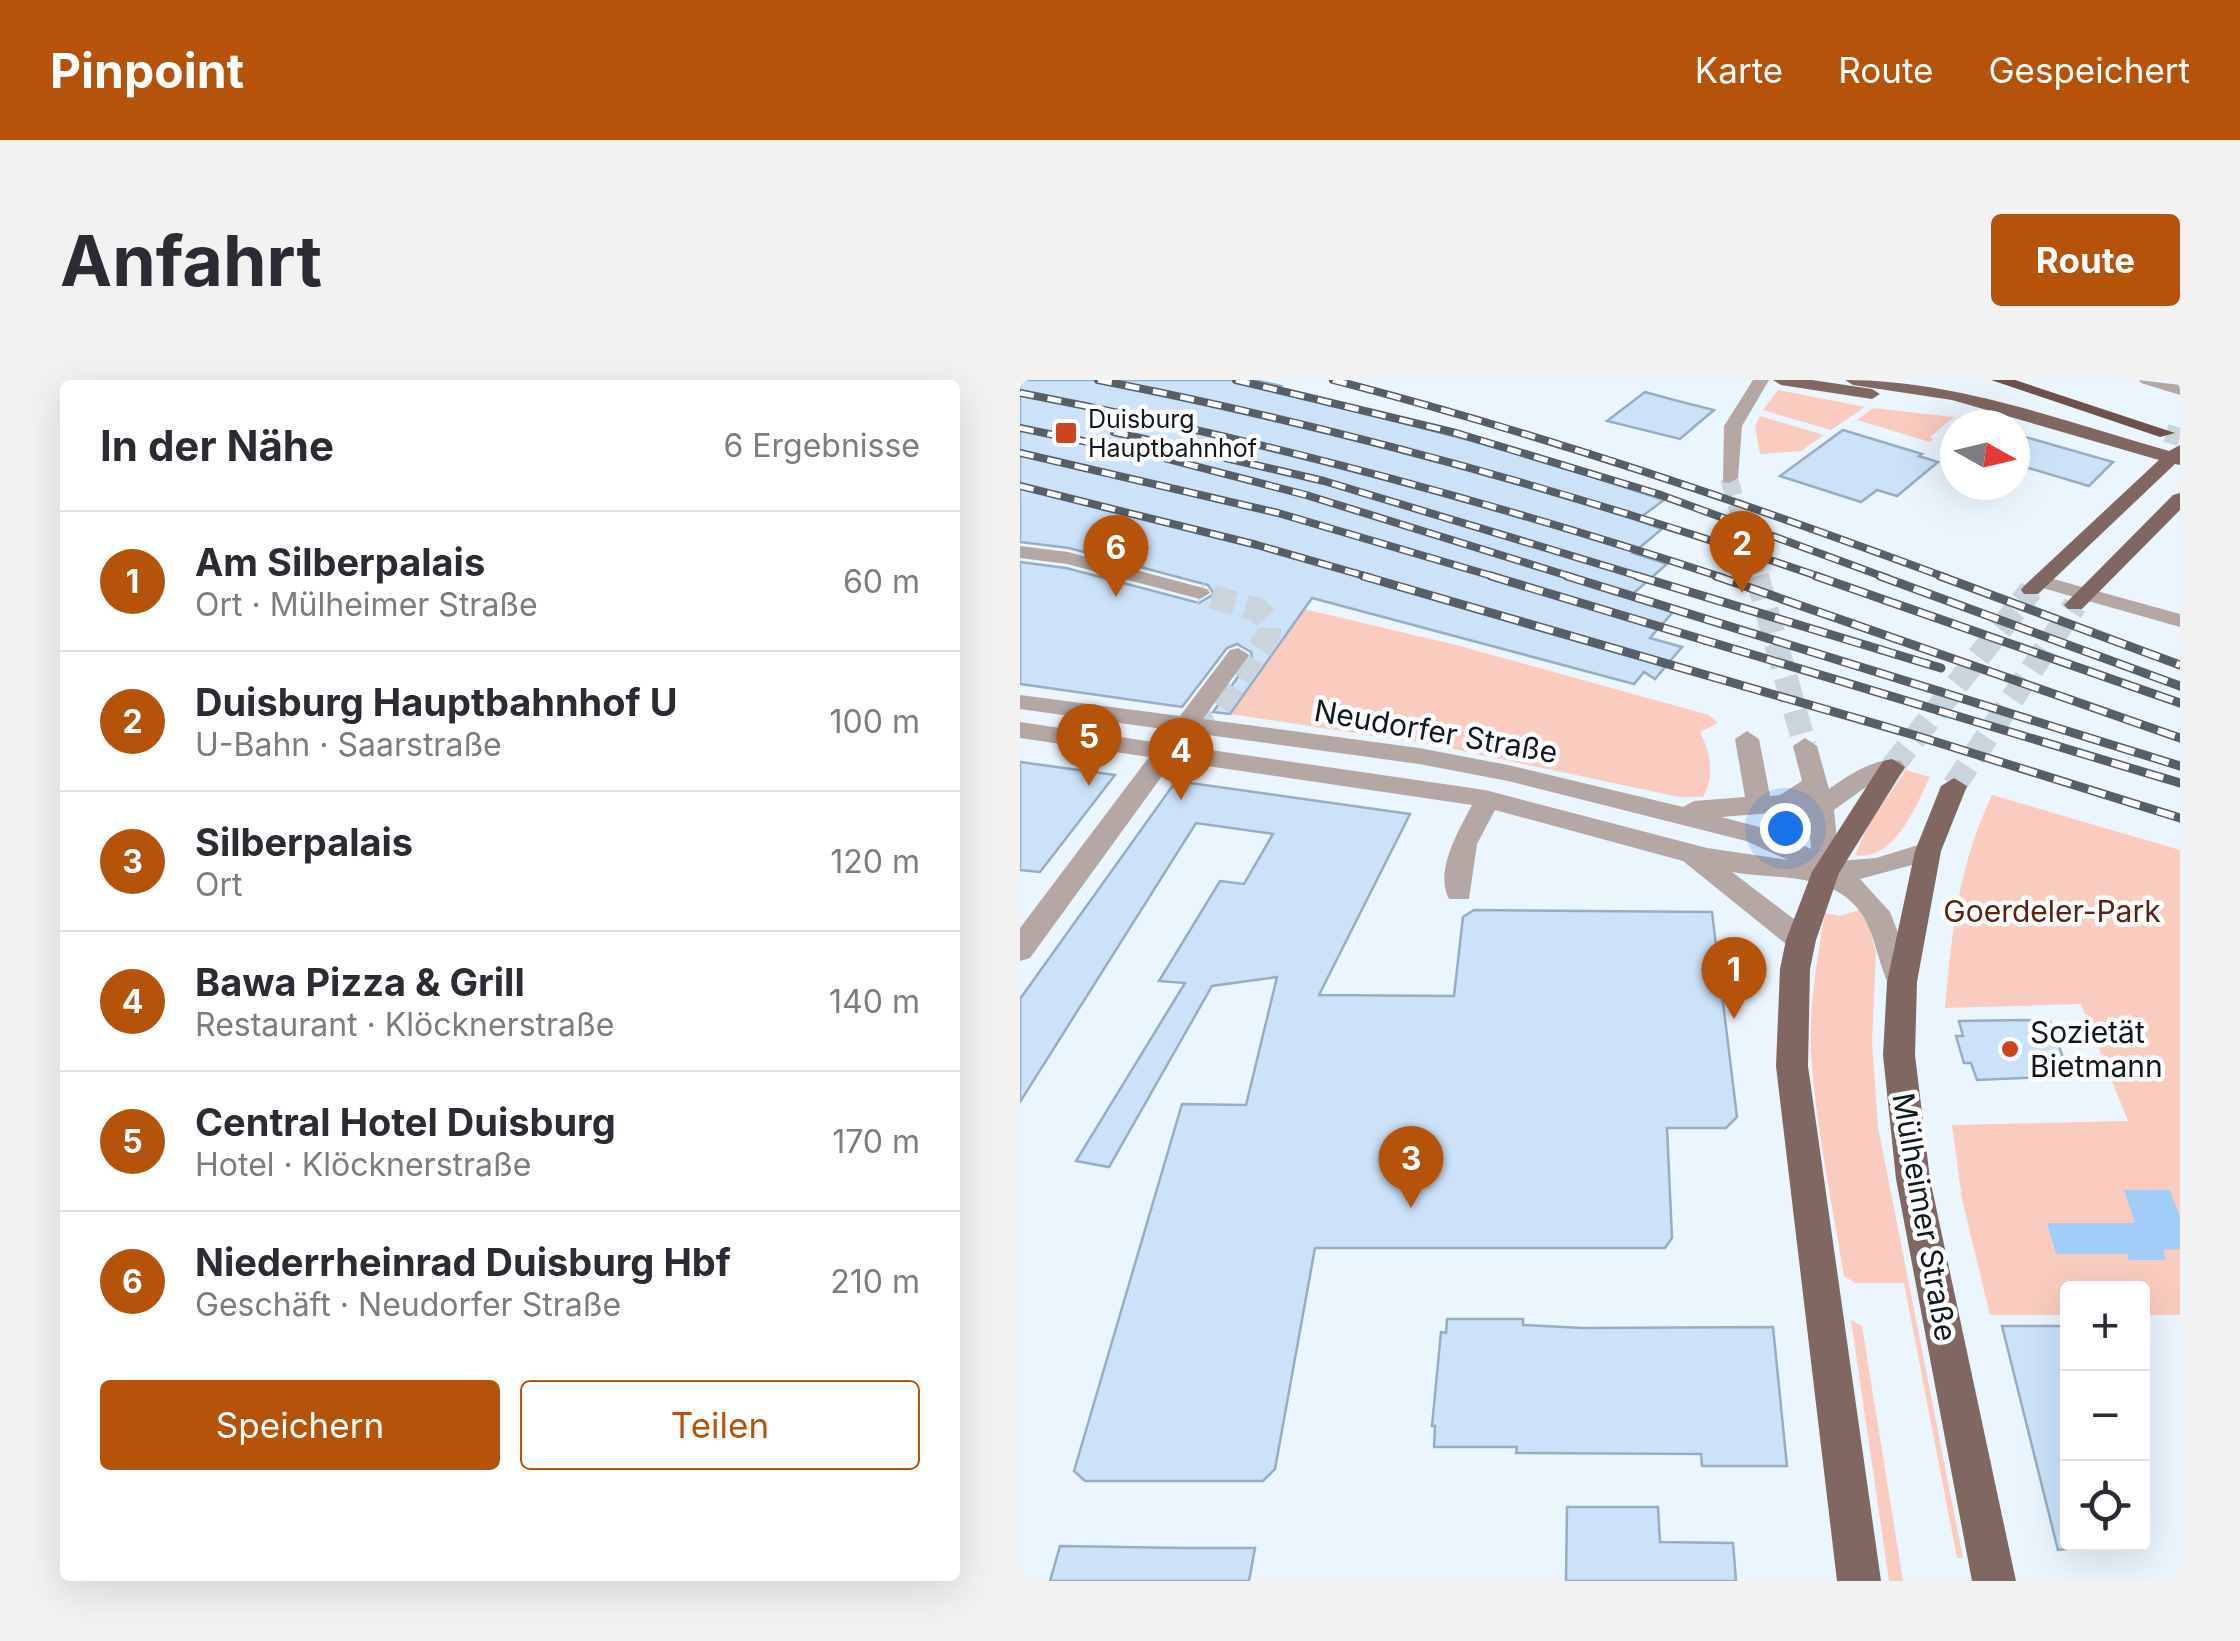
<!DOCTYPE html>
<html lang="de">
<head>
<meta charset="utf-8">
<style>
  :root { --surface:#fff; --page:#f2f2f3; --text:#2b2b33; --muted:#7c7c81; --line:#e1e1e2; --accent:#b45309 }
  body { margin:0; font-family:Inter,sans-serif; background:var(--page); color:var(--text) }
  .controls { position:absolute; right:30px; bottom:30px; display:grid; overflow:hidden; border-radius:10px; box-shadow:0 10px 40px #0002 }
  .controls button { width:90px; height:90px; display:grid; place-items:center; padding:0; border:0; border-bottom:2px solid var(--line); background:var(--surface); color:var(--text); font:50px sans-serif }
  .compass { position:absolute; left:920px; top:30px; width:90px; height:90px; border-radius:50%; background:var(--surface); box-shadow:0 10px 40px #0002; rotate:98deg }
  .you { position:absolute; left:765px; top:448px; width:35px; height:35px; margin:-25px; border:8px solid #fff; border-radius:50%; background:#1a73e8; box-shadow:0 0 0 15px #1a73e833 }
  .badge { display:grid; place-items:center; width:65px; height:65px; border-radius:50%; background:var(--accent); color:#fff; font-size:32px; font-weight:700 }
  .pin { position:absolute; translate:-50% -82px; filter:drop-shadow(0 2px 5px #0008) }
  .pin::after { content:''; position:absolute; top:52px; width:35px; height:30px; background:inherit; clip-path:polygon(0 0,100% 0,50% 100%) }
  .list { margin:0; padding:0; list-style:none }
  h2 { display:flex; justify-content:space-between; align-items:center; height:130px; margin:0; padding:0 40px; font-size:42px }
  h2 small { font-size:32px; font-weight:400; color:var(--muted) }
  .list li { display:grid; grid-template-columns:65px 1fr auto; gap:30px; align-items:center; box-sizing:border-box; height:140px; padding:0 40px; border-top:2px solid var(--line) }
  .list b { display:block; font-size:38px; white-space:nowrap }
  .list p { margin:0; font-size:32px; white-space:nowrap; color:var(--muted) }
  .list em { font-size:32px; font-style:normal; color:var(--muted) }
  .actions { display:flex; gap:20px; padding:30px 40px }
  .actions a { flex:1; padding:22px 0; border:2px solid var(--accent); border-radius:10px; text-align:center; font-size:35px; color:var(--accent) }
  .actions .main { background:var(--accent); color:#fff }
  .icon { flex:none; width:55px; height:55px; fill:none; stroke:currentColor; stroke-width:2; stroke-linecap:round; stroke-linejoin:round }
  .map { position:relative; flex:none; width:1160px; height:1201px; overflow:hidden; border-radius:10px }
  header { display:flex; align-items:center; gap:60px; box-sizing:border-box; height:140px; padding:0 50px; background:var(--accent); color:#fff }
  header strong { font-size:48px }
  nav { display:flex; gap:55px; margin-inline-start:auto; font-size:35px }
  .intro { display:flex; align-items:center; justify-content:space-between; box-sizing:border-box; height:240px; padding:0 60px }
  h1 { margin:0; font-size:70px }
  .button { padding:25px 45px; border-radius:10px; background:var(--accent); color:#fff; font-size:35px; font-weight:700 }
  main { display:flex; gap:60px; padding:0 60px }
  aside { flex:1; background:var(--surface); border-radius:10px; box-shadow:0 10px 40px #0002 }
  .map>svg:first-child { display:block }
  .green { fill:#faccc0 }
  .water { fill:#a1cef8 }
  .building { fill:#cbe2f9; stroke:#97adc2; stroke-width:2.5 }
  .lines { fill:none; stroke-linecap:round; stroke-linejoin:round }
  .minor-tunnel-far1 { stroke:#cad4dd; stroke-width:18; stroke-dasharray:18 9; stroke-linecap:butt }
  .minor-tunnel { stroke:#cad4dd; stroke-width:24; stroke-dasharray:24 11; stroke-linecap:butt }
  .major-tunnel { stroke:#cad4dd; stroke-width:24; stroke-dasharray:24 11; stroke-linecap:butt }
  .highway-tunnel { stroke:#cad4dd; stroke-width:18; stroke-dasharray:18 9; stroke-linecap:butt }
  .minor { fill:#b5a7a3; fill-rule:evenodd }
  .major { fill:#806761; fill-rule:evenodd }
  .highway { fill:#6d514a; fill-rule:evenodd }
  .rail-far1-casing { stroke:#565e67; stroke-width:8 }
  .rail-casing { stroke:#565e67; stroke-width:9 }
  .rail-far1 { stroke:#fff; stroke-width:5; stroke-dasharray:14; stroke-linecap:butt }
  .rail { stroke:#fff; stroke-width:6; stroke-dasharray:18; stroke-linecap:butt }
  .poi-dot { fill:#cd441f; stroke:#fff; stroke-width:4 }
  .labels { text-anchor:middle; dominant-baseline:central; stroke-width:9; stroke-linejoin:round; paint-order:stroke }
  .far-poi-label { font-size:25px; fill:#101820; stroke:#fff; text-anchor:start }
  .street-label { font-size:30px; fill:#101820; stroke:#fff }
  .park-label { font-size:30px; fill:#5e2010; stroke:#fff }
  .poi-label { font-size:30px; fill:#101820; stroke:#fff; text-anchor:start }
</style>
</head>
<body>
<header>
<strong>Pinpoint</strong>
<nav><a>Karte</a><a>Route</a><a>Gespeichert</a></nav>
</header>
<div class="intro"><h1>Anfahrt</h1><a class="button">Route</a></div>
<main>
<aside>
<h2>In der Nähe<small>6 Ergebnisse</small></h2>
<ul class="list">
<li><span class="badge">1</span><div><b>Am Silberpalais</b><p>Ort · Mülheimer Straße</p></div><em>60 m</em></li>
<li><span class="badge">2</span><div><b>Duisburg Hauptbahnhof U</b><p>U-Bahn · Saarstraße</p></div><em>100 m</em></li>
<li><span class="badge">3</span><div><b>Silberpalais</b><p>Ort</p></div><em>120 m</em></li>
<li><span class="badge">4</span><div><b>Bawa Pizza &amp; Grill</b><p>Restaurant · Klöcknerstraße</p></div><em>140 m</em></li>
<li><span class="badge">5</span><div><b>Central Hotel Duisburg</b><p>Hotel · Klöcknerstraße</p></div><em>170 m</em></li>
<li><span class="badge">6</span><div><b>Niederrheinrad Duisburg Hbf</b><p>Geschäft · Neudorfer Straße</p></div><em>210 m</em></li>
</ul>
<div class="actions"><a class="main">Speichern</a><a>Teilen</a></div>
</aside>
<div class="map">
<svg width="1160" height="1201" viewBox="0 0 1160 1201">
  <rect width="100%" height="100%" fill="#ebf5fe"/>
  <g class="green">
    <polygon points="758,10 845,27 811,50 743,30"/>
    <polygon points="853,28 951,39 934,37 910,57 913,59 910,62 837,40"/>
    <polygon points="740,36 804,55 781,71 740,74 735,46"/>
    <path d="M284,229L436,265L689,335L698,343L680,352C691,374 695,396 683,417H659L415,365L210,334Z"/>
    <path d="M886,390L910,397C896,425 875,482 835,475L850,442Z"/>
    <path d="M972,415L1160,470V935H1123L1122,908H1048L1047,935H970L942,819L932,745L1108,741L1061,624L925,628C932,551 938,487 972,415Z"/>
    <path d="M839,530L849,547L856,573L852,661L858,747L943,1178H937L884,903H835L824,896C812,822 796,748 791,673C789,626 797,579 805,533L821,536Z"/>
    <polygon points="831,940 842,946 883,1201 869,1201"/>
  </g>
  <polygon class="water" points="1104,810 1150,810 1160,837 1160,869 1143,870 1146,880 1109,880 1107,874 1036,874 1027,843 1115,843"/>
  <g class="building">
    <polygon points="0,0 234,0 261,6 257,10 502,74 644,120 617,140 642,149 613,173 647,184 608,218 653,232 630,258 662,267 635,299 624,292 614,304 292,218 210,334 193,332 232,277 231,272 217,264 207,268 162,327 0,304 0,182 46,188 179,223 194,214 188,205 49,168 0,162"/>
    <polygon points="625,12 658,21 694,30 660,59 587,41"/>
    <polygon points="823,50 902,74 899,76 918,82 877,116 857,110 841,122 760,96"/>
    <polygon points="995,54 1093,82 1069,106 995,84"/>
    <polygon points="0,382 95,395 20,492 0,490"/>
    <polygon points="156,401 390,434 299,615 434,616 443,537 454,530 692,532 717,737 706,748 647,748 652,858 645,868 295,868 255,1089 243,1101 65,1101 54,1091 162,724 226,725 257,597 192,606 89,787 56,781 165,603 139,601 200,501 224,504 253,454 176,443 0,722 0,619"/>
    <polygon points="1005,640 1030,642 1050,696 957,700 951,683 944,683 936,656 943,656 939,641"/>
    <polygon points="427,939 503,939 503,945 563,948 753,947 767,1086 682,1086 681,1074 496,1073 497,1067 414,1067 415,1046 412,1046 421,952 426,953"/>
    <polygon points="982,946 1048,946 1048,1169 1038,1170"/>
    <polygon points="547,1127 638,1127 640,1162 713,1163 716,1201 546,1201"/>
    <polygon points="40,1166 164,1168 235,1168 229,1201 30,1201"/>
  </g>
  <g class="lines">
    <polyline class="minor-tunnel-far1" points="709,98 737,198"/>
    <g class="minor-tunnel">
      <polyline points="737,196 785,366"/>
      <polyline points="170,344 195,332 249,254 249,242 238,230 180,213"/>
    </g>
    <g class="major-tunnel">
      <polyline points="872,387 1011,210"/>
      <polyline points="934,406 1055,225"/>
    </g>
    <polyline class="highway-tunnel" points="1146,53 1160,57"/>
    <g class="minor">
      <polygon points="733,0 749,0 722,46 718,98 709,103 703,102 704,46"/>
      <polygon points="1119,0 1160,5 1160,15 1121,3"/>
      <polygon points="0,166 48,172 187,209 190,213 180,219 47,184 0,178"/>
      <polygon points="1019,195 1160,234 1160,247 1012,205 1009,201"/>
      <path d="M218,268L229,275L183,339L399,368L488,385L663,427L674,421L725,417L715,359L727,351L739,359L750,416L760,415L782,401L773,366L785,358L797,366L809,409C827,396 858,375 881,381L885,387L881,393L846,407L814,430L819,481L856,478L908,462L918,464L921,471L918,478L840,499L870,532L897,602L893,610L882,614L871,610C859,587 856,558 843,536C815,491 757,500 712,492L791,552L796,560L791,568L781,571L771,568L663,481L475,430L457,464L449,519H429C414,491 439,450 452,425L153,381L10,578L0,581V548L129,377L0,358V342L140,363L150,350L0,329V315L160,336L210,270ZM173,353L399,384L488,401L726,461L768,480L687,468L465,410L163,366ZM763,432L746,439L743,448L701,437ZM789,442L791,469L757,453Z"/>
    </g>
    <g class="major">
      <polygon points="753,0 792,0 852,9 860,14 852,19 761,5"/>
      <path d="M825,0C936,0 1043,41 1149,71L1160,65V85L1155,84L1018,214H1004L1001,210L1004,206L1139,80L932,20L833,5Z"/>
      <polygon points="1160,113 1160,130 1062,229 1048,229 1044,225 1048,221 1153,115"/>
      <polygon points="872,379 885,387 819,493 796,560 790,589 788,686 861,1201 817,1201 756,686 760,589 766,560 792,492 863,381"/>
      <polygon points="934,398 947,406 921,471 897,602 895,675 910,799 996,1201 952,1201 876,799 863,675 867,602 895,471 921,406"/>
    </g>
    <polygon class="highway" points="971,0 995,0 1155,53 1140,57"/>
    <defs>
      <g id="rail-far1">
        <path d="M78,0C325,48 565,116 803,198"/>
        <polyline points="216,0 436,53 638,114 867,198"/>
        <path d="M313,0C522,54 725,123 927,198"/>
        <path d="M0,13C240,59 472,122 704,198"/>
        <polyline points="0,48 140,77 286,115 555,198"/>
        <polyline points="94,52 304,101 625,198"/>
        <polyline points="0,73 258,133 479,198"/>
        <polyline points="0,106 237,165 352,198"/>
      </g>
      <g id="rail">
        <polyline points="343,196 894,355 1160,438"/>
        <polyline points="471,196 1160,403"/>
        <polyline points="547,196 1160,386"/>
        <polyline points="617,196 921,288"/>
        <polyline points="696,196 1160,358"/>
        <polyline points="796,196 1160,323"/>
        <polyline points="860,196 1160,306"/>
        <polyline points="920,196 1160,285"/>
      </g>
    </defs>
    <use href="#rail-far1" class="rail-far1-casing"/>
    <use href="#rail" class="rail-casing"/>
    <use href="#rail-far1" class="rail-far1"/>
    <use href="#rail" class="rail"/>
  </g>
  <g class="poi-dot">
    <rect x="34" y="41" width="24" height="24" rx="5"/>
    <circle cx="990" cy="669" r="10"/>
  </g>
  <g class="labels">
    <g class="far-poi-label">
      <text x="68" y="39">Duisburg<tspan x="68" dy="29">Hauptbahnhof</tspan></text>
    </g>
    <g class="street-label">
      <text transform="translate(416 351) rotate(10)">Neudorfer Straße</text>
      <text transform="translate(905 837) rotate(80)">Mülheimer Straße</text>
    </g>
    <g class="park-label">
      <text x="1032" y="531">Goerdeler-Park</text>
    </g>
    <g class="poi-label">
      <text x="1010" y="652">Sozietät<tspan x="1010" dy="34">Bietmann</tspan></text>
    </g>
  </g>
</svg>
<div class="controls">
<button>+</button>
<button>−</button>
<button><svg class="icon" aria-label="locate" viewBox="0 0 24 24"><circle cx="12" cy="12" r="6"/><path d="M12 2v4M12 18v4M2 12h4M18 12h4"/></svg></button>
</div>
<svg class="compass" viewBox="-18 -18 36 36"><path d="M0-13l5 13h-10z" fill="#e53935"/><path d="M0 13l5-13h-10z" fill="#7c7c81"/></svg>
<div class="you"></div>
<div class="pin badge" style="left:714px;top:639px">1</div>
<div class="pin badge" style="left:722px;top:213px">2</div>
<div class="pin badge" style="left:391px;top:828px">3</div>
<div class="pin badge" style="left:161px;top:420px">4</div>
<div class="pin badge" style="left:69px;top:406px">5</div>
<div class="pin badge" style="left:96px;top:217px">6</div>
</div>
</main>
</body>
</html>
